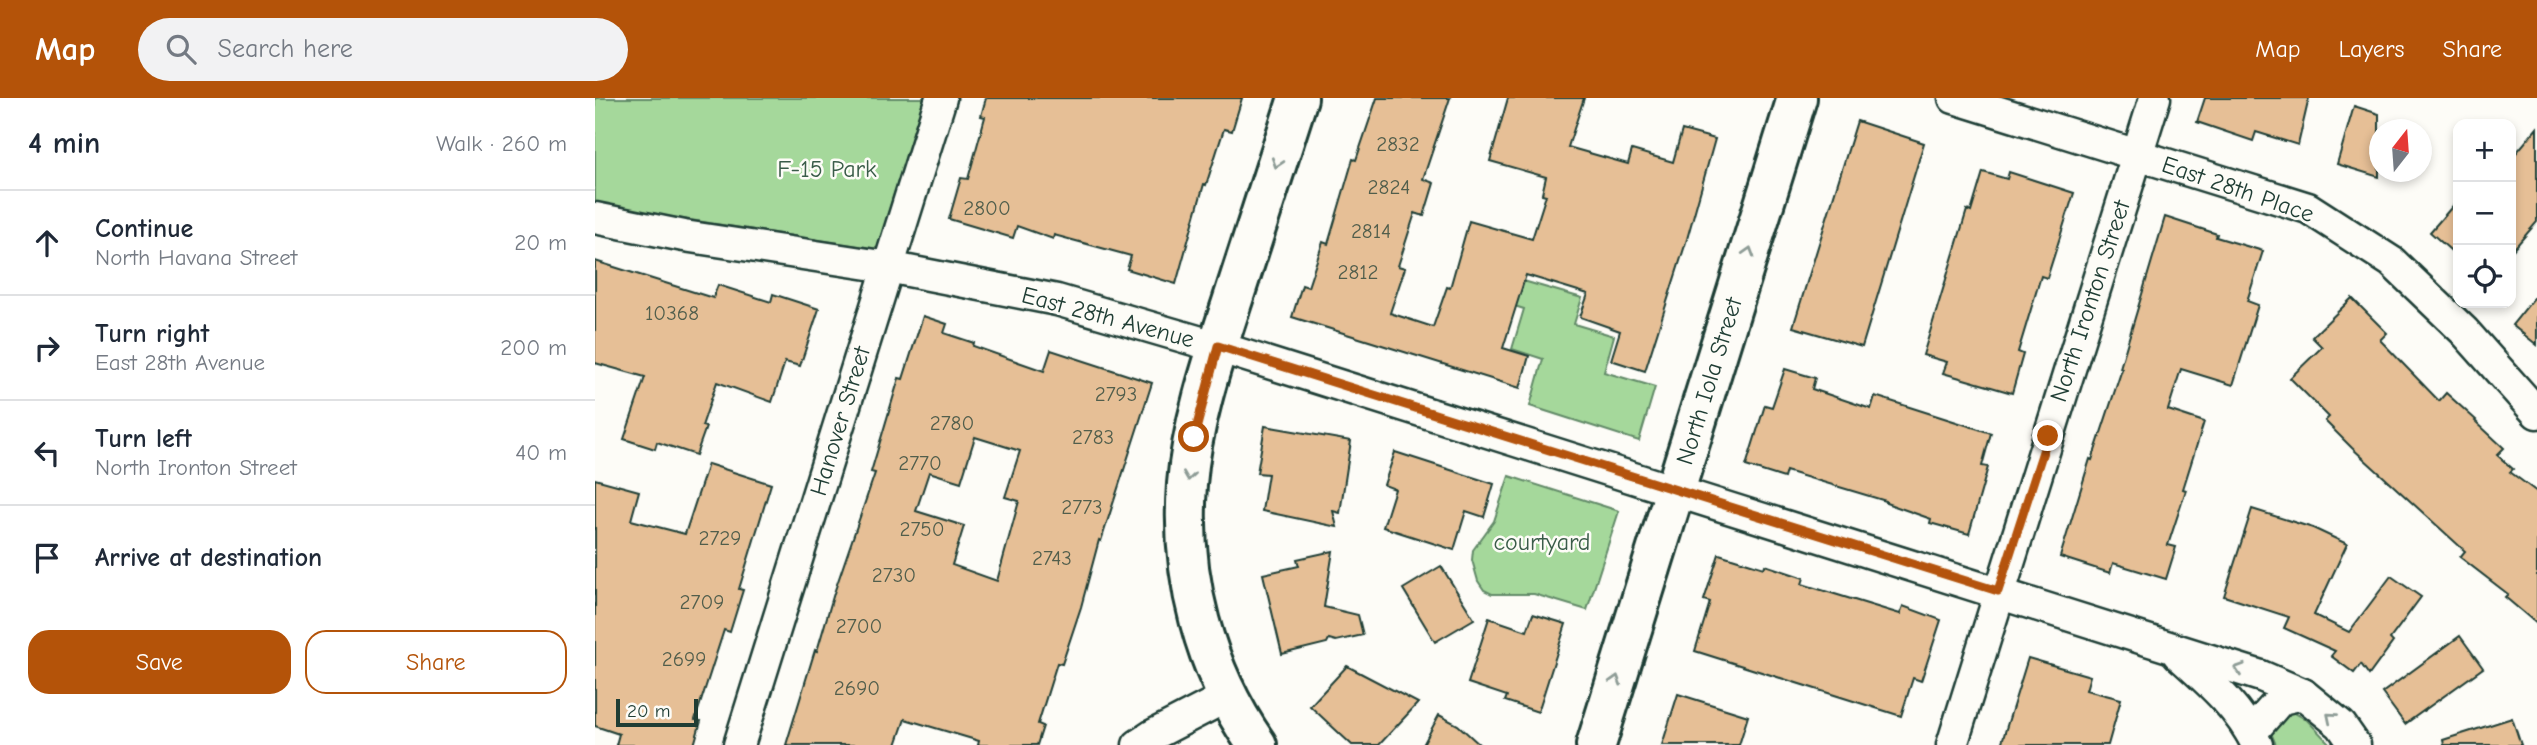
<!DOCTYPE html>
<html lang="en">
<head>
<meta charset="utf-8">
<style>
  :root { --surface:#fff; --page:#f2f2f3; --text:#1f2937; --muted:#747a83; --line:#e0e1e3; --accent:#b45309 }
  body { margin:0; font-family:"Comic Neue",sans-serif; background:var(--page); color:var(--text) }
  .controls { position:absolute; right:21px; top:21px; display:grid; overflow:hidden; border-radius:14px; box-shadow:0 4px 10px #0003 }
  .controls button { width:63px; height:63px; display:grid; place-items:center; padding:0; border:0; border-bottom:2px solid var(--line); background:var(--surface); color:var(--text); font:35px sans-serif }
  .compass { position:absolute; left:1774px; top:21px; width:63px; height:63px; border-radius:50%; background:var(--surface); box-shadow:0 4px 10px #0003; rotate:17deg }
  .scale { position:absolute; left:21px; bottom:18px; width:82px; box-sizing:border-box; padding-left:7px; border:4px solid #1f3d34; border-top:0; font-size:19px; line-height:24px; white-space:nowrap; color:#1f3d34; -webkit-text-stroke:5px #fdfcf7; paint-order:stroke }
  .stop { position:absolute; width:21px; height:21px; margin:-16px; border:5px solid #b45309; border-radius:50%; background:#fff }
  .stop.end { background:#b45309; border-color:#fff; box-shadow:0 2px 7px #0008 }
  .list { margin:0; padding:0; list-style:none }
  h2 { display:flex; justify-content:space-between; align-items:center; height:91px; margin:0; padding:0 28px; font-size:30px }
  h2 small { font-size:23px; font-weight:400; color:var(--muted) }
  .list li { display:grid; grid-template-columns:46px 1fr auto; gap:21px; align-items:center; box-sizing:border-box; height:105px; padding:0 28px; border-top:2px solid var(--line) }
  .list b { display:block; font-size:26px; white-space:nowrap }
  .list p { margin:0; font-size:23px; white-space:nowrap; color:var(--muted) }
  .list em { font-size:23px; font-style:normal; color:var(--muted) }
  .actions { display:flex; gap:14px; padding:21px 28px }
  .actions a { flex:1; padding:16px 0; border:2px solid var(--accent); border-radius:21px; text-align:center; font-size:24px; color:var(--accent) }
  .actions .main { background:var(--accent); color:#fff }
  .icon { flex:none; width:38px; height:38px; fill:none; stroke:currentColor; stroke-width:2; stroke-linecap:round; stroke-linejoin:round }
  .map { position:relative; flex:none; width:1942px; height:647px; overflow:hidden }
  header { display:flex; align-items:center; gap:42px; box-sizing:border-box; height:98px; padding:0 35px; background:var(--accent); color:#fff }
  header strong { font-size:33px }
  nav { display:flex; gap:38px; margin-inline-start:auto; font-size:24px }
  .search { width:490px; height:63px; background:var(--page); display:flex; align-items:center; gap:18px; box-sizing:border-box; padding:0 24px; border-radius:38px; color:var(--muted); font-size:26px }
  main { display:flex }
  aside { flex:1; background:var(--surface) }
  .map>svg:first-child { display:block }
  .green { fill:#a5d89b; stroke:#628a68; stroke-width:2 }
  .building { fill:#e6bf96; stroke:#1f3d34; stroke-width:2; fill-rule:evenodd }
  .lines { fill:none; stroke-linecap:round; stroke-linejoin:round }
  .street-casing { stroke:#1f3d34; stroke-width:35 }
  .secondary-casing { stroke:#1f3d34; stroke-width:44 }
  .street { stroke:#fdfcf7; stroke-width:30 }
  .secondary { stroke:#fdfcf7; stroke-width:38 }
  .oneway { stroke:#8e9c96 }
  .route { stroke:#b45309; stroke-width:9 }
  .labels { text-anchor:middle; dominant-baseline:central; stroke-width:5; stroke-linejoin:round; paint-order:stroke }
  .number-label { font-size:21px; fill:#515e4c }
  .park-label { font-size:24px; fill:#3a5c49; stroke:#fdfcf7 }
  .street-label { font-size:24px; fill:#1f3d34; stroke:#fdfcf7 }
</style>
</head>
<body>
<header>
<strong>Map</strong>
<div class="search"><svg class="icon" aria-label="search" viewBox="0 0 24 24"><circle cx="10" cy="10" r="6"/><path d="M15 15l6 6"/></svg>Search here</div>
<nav><a>Map</a><a>Layers</a><a>Share</a></nav>
</header>
<main>
<aside>
<h2>4 min<small>Walk · 260 m</small></h2>
<ul class="list">
<li><svg class="icon" aria-label="ahead" viewBox="0 0 24 24"><path d="M12 20V5M6 11l6-6 6 6"/></svg><div><b>Continue</b><p>North Havana Street</p></div><em>20 m</em></li>
<li><svg class="icon" aria-label="right" viewBox="0 0 24 24"><path d="M7 20v-9h11M14 6l5 5-5 5"/></svg><div><b>Turn right</b><p>East 28th Avenue</p></div><em>200 m</em></li>
<li><svg class="icon" aria-label="left" viewBox="0 0 24 24"><path d="M17 20v-9H6M10 6l-5 5 5 5"/></svg><div><b>Turn left</b><p>North Ironton Street</p></div><em>40 m</em></li>
<li><svg class="icon" aria-label="arrive" viewBox="0 0 24 24"><path d="M6 21V4h12l-3 4 3 4H6"/></svg><div><b>Arrive at destination</b></div></li>
</ul>
<div class="actions"><a class="main">Save</a><a>Share</a></div>
</aside>
<div class="map">
<svg width="1942" height="647" viewBox="0 0 1942 647">
  <rect width="100%" height="100%" fill="#fdfcf7"/>
  <filter id="ink" filterUnits="userSpaceOnUse"><feTurbulence type="fractalNoise" baseFrequency=".0143" numOctaves="2"/><feDisplacementMap in="SourceGraphic" scale="14" xChannelSelector="R" yChannelSelector="G"/><feConvolveMatrix kernelMatrix="1 2 1 2 8 2 1 2 1" color-interpolation-filters="sRGB"/></filter>
  <g filter="url(#ink)">
    <g class="green">
      <polygon points="0,0 329,0 282,151 18,110 0,104"/>
      <polygon points="918,180 987,200 979,226 1019,238 1009,274 1060,289 1044,343 935,308 948,261 917,251 929,211 910,205"/>
      <polygon points="914,378 1024,413 992,512 939,496 897,496 889,492 883,483 877,462 878,452 899,423"/>
      <polygon points="1696,613 1711,621 1736,647 1681,647 1676,635"/>
    </g>
    <g class="building">
      <polygon points="391,0 647,0 637,33 629,31 611,87 609,86 581,186 532,171 536,158 459,137 458,141 422,128 418,140 354,121 366,80 373,81 390,19 386,18"/>
      <polygon points="782,0 855,0 828,81 839,85 829,118 820,115 803,168 810,170 795,215 838,229 852,189 855,190 874,123 937,141 951,97 947,96 951,79 895,63 913,0 989,0 973,49 1033,66 1037,52 1078,64 1087,32 1120,41 1092,141 1050,273 1016,262 1025,233 985,219 993,196 931,177 908,250 934,258 925,290 697,219 707,187 713,189 728,144 733,146 758,61 761,62"/>
      <polygon points="1610,0 1714,0 1703,47 1661,34 1658,43 1602,24"/>
      <polygon points="1759,8 1784,16 1784,79 1742,66"/>
      <polygon points="1262,23 1329,45 1267,249 1198,229"/>
      <polygon points="1942,30 1942,124 1916,154 1916,61"/>
      <polygon points="1388,74 1412,81 1414,74 1479,95 1452,180 1446,178 1423,254 1428,256 1417,295 1348,275 1352,264 1328,257 1372,112 1376,114"/>
      <polygon points="1863,102 1863,159 1835,134"/>
      <polygon points="1570,119 1622,136 1621,139 1668,153 1652,203 1663,207 1638,287 1586,271 1573,312 1609,324 1588,391 1591,392 1573,447 1581,449 1571,481 1518,465 1515,475 1465,459 1495,361 1497,362 1527,271 1525,270"/>
      <polygon points="0,163 118,200 123,187 176,204 178,196 224,211 205,268 190,264 177,304 122,284 107,328 111,329 101,357 62,344 60,351 29,341 50,279 0,265"/>
      <polygon points="1942,196 1942,247 1917,227"/>
      <polygon points="1757,200 1792,235 1785,242 1844,303 1851,295 1881,322 1880,323 1909,350 1902,357 1918,371 1915,374 1942,394 1942,526 1910,499 1913,496 1865,459 1870,453 1757,350 1730,323 1734,319 1695,280 1727,249 1717,239"/>
      <path d="M328,218L352,226L349,235L379,245L378,248L449,273L456,252L557,285L506,443L504,442L486,509L467,566L462,565L443,626L448,628L442,647H383L384,643L310,621L301,647H191L220,552L222,553L239,495L280,375L276,374L304,280L308,281ZM380,339L425,353L410,399L424,403L402,483L357,467L369,428L321,413L334,374L366,384Z"/>
      <polygon points="1190,271 1220,280 1217,291 1276,311 1280,298 1396,335 1387,368 1393,369 1374,436 1335,425 1336,421 1291,405 1291,403 1191,373 1189,380 1151,368 1170,307 1177,309"/>
      <polygon points="670,328 756,343 745,415 738,413 742,429 667,413 673,376 662,375"/>
      <polygon points="800,354 899,386 889,419 871,413 859,452 788,429 800,391 789,387"/>
      <polygon points="113,366 176,386 144,491 148,492 135,534 129,532 100,622 106,623 99,647 21,647 24,636 0,628 0,381 44,393 36,422 90,436"/>
      <polygon points="1657,411 1718,430 1752,446 1719,517 1754,534 1796,478 1826,499 1795,541 1798,544 1774,577 1766,566 1759,575 1736,558 1740,553 1689,530 1694,519 1629,498"/>
      <polygon points="738,453 729,509 763,517 768,537 741,543 734,541 732,545 687,556 668,476 704,468 702,461"/>
      <polygon points="1124,456 1169,470 1170,467 1209,480 1207,486 1305,516 1308,508 1346,522 1326,583 1318,580 1306,618 1100,553 1115,504 1109,502"/>
      <polygon points="846,468 879,521 840,544 808,491"/>
      <polygon points="938,516 971,526 943,614 910,603 912,598 873,585 894,520 932,533"/>
      <polygon points="1865,538 1888,570 1810,626 1787,595"/>
      <polygon points="1433,560 1495,578 1491,592 1526,601 1513,647 1406,647"/>
      <polygon points="752,568 823,605 784,647 757,647 715,608"/>
      <polygon points="1083,596 1153,618 1144,647 1067,647"/>
      <polygon points="844,617 863,627 885,647 828,647"/>
      <polygon points="1917,620 1926,647 1849,647 1848,642"/>
    </g>
    <g class="lines">
      <defs>
        <g id="street">
          <polyline points="1359,0 1713,110 1797,164 1869,233 1942,315"/>
          <polyline points="0,120 89,138 293,169 462,202 623,249 1666,578 1708,596 1746,627 1760,647"/>
          <path d="M1583,556C1613,583 1644,609 1662,647"/>
          <polyline points="1656,635 1686,601 1708,596"/>
          <polyline points="144,647 346,0"/>
          <polyline points="543,647 558,637 633,598"/>
          <polyline points="1357,647 1560,0"/>
        </g>
        <g id="secondary">
          <path d="M662,647C609,571 585,479 592,386C597,321 621,254 641,192C662,128 682,64 703,0"/>
          <polyline points="1001,647 1202,0"/>
        </g>
      </defs>
      <use href="#street" class="street-casing"/>
      <use href="#secondary" class="secondary-casing"/>
      <use href="#street" class="street"/>
      <use href="#secondary" class="secondary"/>
    </g>
    <defs><path id="oneway-chevron" d="M-2-3.5L2.5 0L-2 3.5" fill="none" stroke-width="1.6" stroke-linecap="round" stroke-linejoin="round" transform="scale(1.75)"/></defs>
    <g class="oneway">
      <use href="#oneway-chevron" transform="translate(682 65) rotate(108)"/>
      <use href="#oneway-chevron" transform="translate(1154 154) rotate(-73)"/>
      <use href="#oneway-chevron" transform="translate(594 378) rotate(98)"/>
      <use href="#oneway-chevron" transform="translate(1644 571) rotate(-162)"/>
      <use href="#oneway-chevron" transform="translate(1021 582) rotate(-73)"/>
      <use href="#oneway-chevron" transform="translate(1736 619) rotate(-140)"/>
    </g>
  </g>
  <g class="lines" filter="url(#ink)">
    <polyline class="route" points="599,339 623,248 1403,493 1453,338"/>
  </g>
  <g class="labels">
    <g class="number-label">
      <text x="803" y="46">2832</text>
      <text x="794" y="89">2824</text>
      <text x="392" y="110">2800</text>
      <text x="776" y="133">2814</text>
      <text x="763" y="174">2812</text>
      <text x="77" y="215">10368</text>
      <text x="521" y="296">2793</text>
      <text x="357" y="325">2780</text>
      <text x="498" y="339">2783</text>
      <text x="325" y="365">2770</text>
      <text x="487" y="409">2773</text>
      <text x="327" y="431">2750</text>
      <text x="125" y="440">2729</text>
      <text x="457" y="460">2743</text>
      <text x="299" y="477">2730</text>
      <text x="107" y="504">2709</text>
      <text x="264" y="528">2700</text>
      <text x="89" y="561">2699</text>
      <text x="262" y="590">2690</text>
    </g>
    <g class="park-label">
      <text x="232" y="71">F-15 Park</text>
      <text x="947" y="444">courtyard</text>
    </g>
    <g class="street-label">
      <text transform="translate(1643 91) rotate(19)">East 28th Place</text>
      <text transform="translate(1495 203) rotate(-72)">North Ironton Street</text>
      <text transform="translate(513 219) rotate(15)">East 28th Avenue</text>
      <text transform="translate(1114 283) rotate(-73)">North Iola Street</text>
      <text transform="translate(245 323) rotate(-73)">Hanover Street</text>
    </g>
  </g>
</svg>
<div class="controls">
<button>+</button>
<button>−</button>
<button><svg class="icon" aria-label="locate" viewBox="0 0 24 24"><circle cx="12" cy="12" r="6"/><path d="M12 2v4M12 18v4M2 12h4M18 12h4"/></svg></button>
</div>
<svg class="compass" viewBox="-18 -18 36 36"><path d="M0-13l5 13h-10z" fill="#e53935"/><path d="M0 13l5-13h-10z" fill="#747a83"/></svg>
<div class="scale">20 m</div>
<div class="stop" style="left:599px;top:339px"></div>
<div class="stop end" style="left:1453px;top:338px"></div>
</div>
</main>
</body>
</html>
